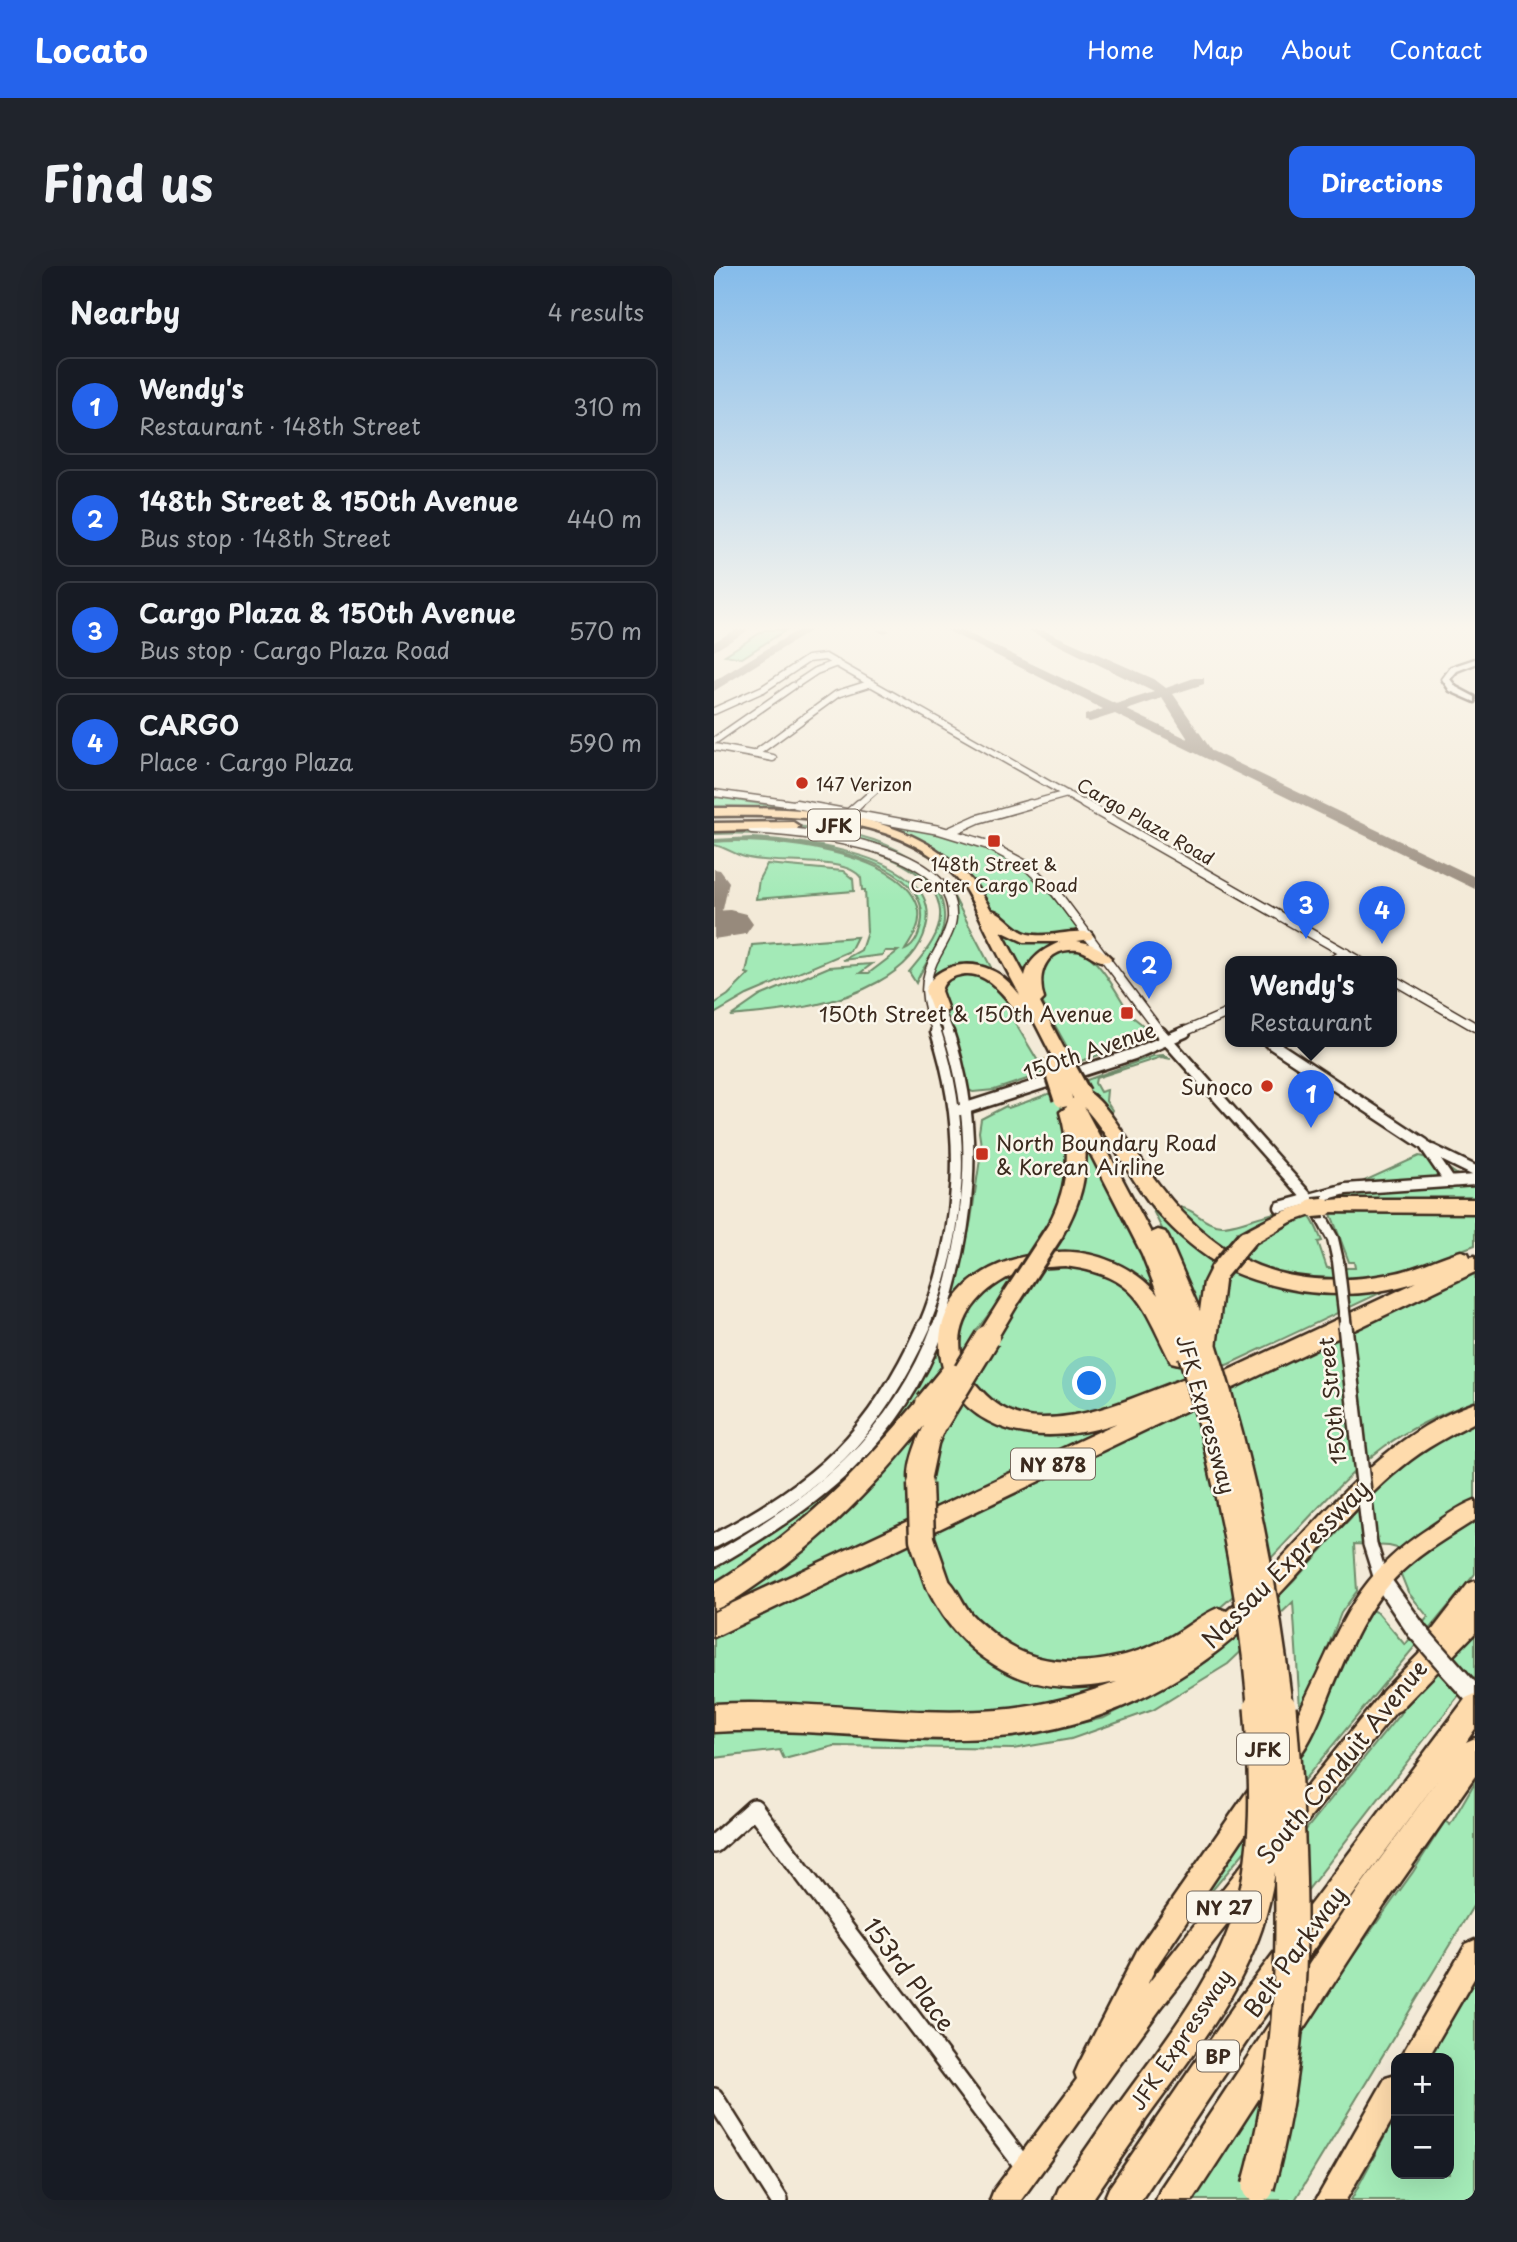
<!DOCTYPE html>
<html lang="en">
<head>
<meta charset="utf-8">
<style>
  :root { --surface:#171b24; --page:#20242c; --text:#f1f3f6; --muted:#9ea1a6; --line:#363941; --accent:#2563eb }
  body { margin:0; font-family:"Playpen Sans",sans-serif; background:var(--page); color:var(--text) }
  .controls { position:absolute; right:21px; bottom:21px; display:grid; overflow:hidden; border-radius:14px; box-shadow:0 7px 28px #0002 }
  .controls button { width:63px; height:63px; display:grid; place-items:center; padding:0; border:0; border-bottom:2px solid var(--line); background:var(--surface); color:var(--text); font:35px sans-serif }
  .you { position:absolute; left:376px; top:1118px; width:24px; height:24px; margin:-18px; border:5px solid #fff; border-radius:50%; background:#1a73e8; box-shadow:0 0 0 10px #1a73e833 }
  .badge { display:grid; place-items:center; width:46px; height:46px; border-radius:50%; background:var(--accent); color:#fff; font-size:23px; font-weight:700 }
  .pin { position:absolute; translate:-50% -58px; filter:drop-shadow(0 2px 4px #0008) }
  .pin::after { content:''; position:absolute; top:37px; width:24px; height:21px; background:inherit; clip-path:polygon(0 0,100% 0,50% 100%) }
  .popup { position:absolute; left:511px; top:690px; width:172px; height:91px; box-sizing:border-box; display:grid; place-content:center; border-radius:14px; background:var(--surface); filter:drop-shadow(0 2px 5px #0005); font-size:23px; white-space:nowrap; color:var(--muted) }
  .popup b { font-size:26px; color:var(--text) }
  .popup::after { content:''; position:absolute; left:50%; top:100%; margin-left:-14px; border:14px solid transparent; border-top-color:var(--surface) }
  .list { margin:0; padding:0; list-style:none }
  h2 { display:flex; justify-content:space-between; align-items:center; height:91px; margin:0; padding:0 28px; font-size:30px }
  h2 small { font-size:23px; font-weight:400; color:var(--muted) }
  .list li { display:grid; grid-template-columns:46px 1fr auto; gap:21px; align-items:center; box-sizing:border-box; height:98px; margin:0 14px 14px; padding:0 14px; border:2px solid var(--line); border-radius:14px }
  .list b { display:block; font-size:26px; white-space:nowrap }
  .list p { margin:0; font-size:23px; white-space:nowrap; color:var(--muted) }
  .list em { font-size:23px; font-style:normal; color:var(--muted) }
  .map { position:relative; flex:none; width:761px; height:1934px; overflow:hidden; border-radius:14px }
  header { display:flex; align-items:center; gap:42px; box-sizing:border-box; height:98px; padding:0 35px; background:var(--accent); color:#fff }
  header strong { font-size:33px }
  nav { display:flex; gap:38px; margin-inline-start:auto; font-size:24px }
  .intro { display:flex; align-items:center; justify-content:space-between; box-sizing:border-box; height:168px; padding:0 42px }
  h1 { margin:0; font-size:49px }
  .button { padding:18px 32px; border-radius:14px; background:var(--accent); color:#fff; font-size:24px; font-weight:700 }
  main { display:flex; gap:42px; padding:0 42px }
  aside { flex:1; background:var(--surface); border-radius:14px; box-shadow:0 7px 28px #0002 }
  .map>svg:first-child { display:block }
  .green { fill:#a3eab7; stroke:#6f8a6a; stroke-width:2; fill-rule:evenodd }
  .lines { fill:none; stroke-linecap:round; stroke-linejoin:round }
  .taxiway { fill:#978a7b; fill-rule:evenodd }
  .runway { fill:#978a7b; fill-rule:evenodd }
  .street-far4-casing { stroke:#3b2a1e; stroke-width:9 }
  .street-far3-casing { stroke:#3b2a1e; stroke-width:11 }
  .street-far2-casing { stroke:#3b2a1e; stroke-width:15 }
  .street-far1-casing { stroke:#3b2a1e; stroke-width:18 }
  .street-casing { stroke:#3b2a1e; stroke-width:22 }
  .secondary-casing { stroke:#3b2a1e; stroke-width:5 }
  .primary-casing { stroke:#3b2a1e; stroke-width:5 }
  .highway-casing { stroke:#3b2a1e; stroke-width:5 }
  .street-far4 { stroke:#fbf7ec; stroke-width:6 }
  .street-far3 { stroke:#fbf7ec; stroke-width:8 }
  .street-far2 { stroke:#fbf7ec; stroke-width:10 }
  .street-far1 { stroke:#fbf7ec; stroke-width:13 }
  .street { stroke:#fbf7ec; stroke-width:17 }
  .secondary { fill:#fbf7ec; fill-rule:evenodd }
  .primary { fill:#fedbac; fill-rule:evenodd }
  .highway { fill:#fedbac; fill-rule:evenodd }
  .street-bridge-far1-casing { stroke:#3b2a1e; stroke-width:15; stroke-linecap:butt }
  .street-bridge-casing { stroke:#3b2a1e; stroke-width:18; stroke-linecap:butt }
  .secondary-bridge-casing { stroke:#3b2a1e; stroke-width:23; stroke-linecap:butt }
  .highway-bridge-far2-casing { stroke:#3b2a1e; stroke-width:24; stroke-linecap:butt }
  .highway-bridge-far1-casing { stroke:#3b2a1e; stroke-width:29; stroke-linecap:butt }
  .highway-bridge-casing { stroke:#3b2a1e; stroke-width:36; stroke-linecap:butt }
  .street-bridge-far1 { stroke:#fbf7ec; stroke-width:10 }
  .street-bridge { stroke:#fbf7ec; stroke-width:13 }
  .secondary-bridge { stroke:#fbf7ec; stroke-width:18 }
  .highway-bridge-far2 { stroke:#fedbac; stroke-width:18 }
  .highway-bridge-far1 { stroke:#fedbac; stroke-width:24 }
  .highway-bridge { stroke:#fedbac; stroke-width:31 }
  .poi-dot { fill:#c8321e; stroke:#fbf7ec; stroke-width:2.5 }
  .labels { text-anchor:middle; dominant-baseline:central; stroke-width:5; stroke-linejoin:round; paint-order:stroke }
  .far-poi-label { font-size:18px; fill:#3b2a1e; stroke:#fbf7ec; text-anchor:start }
  .far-street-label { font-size:18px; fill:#3b2a1e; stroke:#fbf7ec }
  .shield { fill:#fbf7ec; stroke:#75685c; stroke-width:2 }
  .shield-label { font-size:19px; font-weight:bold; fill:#3b2a1e }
  .poi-label { font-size:21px; fill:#3b2a1e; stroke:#fbf7ec; text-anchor:end }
  .street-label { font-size:21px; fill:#3b2a1e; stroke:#fbf7ec }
  .near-street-label { font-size:24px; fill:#3b2a1e; stroke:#fbf7ec }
</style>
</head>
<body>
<header>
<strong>Locato</strong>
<nav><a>Home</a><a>Map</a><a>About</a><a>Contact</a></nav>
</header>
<div class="intro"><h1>Find us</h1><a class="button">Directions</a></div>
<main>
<aside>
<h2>Nearby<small>4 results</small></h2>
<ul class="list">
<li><span class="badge">1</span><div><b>Wendy's</b><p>Restaurant · 148th Street</p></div><em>310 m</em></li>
<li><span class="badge">2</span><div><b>148th Street &amp; 150th Avenue</b><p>Bus stop · 148th Street</p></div><em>440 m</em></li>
<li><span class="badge">3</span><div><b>Cargo Plaza &amp; 150th Avenue</b><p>Bus stop · Cargo Plaza Road</p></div><em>570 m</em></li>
<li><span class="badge">4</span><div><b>CARGO</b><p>Place · Cargo Plaza</p></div><em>590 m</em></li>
</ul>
</aside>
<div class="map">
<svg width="761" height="1934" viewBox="0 0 761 1934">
  <rect width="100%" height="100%" fill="#f3ead8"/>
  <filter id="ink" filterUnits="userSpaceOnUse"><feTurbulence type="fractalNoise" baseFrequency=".0143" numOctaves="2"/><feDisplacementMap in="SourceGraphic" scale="14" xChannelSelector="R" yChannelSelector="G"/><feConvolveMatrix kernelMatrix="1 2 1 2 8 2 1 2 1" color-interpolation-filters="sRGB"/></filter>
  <g filter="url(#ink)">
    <g class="green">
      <polygon points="51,364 72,364 28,392 11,389"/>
      <path d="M4,531C94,549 258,550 326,616C340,630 351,647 363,662L362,666C345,670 321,675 304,668C281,659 266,619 249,603C237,590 221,581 205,573C143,542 68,541 0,541V533Z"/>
      <path d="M63,561C125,557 200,577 239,629L280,707L258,701L213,718L239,643L216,606L135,572Z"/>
      <path d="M0,564C55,566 227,570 230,648C232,673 211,695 202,717L195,706C209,689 228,669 226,645C219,573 53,565 0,568Z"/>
      <path d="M38,572C83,574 231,589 212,662C206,686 186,704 164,716C118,742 65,745 17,750L46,730L115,701L158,698L146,707H155L184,685H171L168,689L129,694L147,684L153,666L151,624H148L147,612C133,589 57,600 31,591C20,588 11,581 0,579V576C48,571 194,584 205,645C207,660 198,673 191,684C202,680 207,664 208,653C213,583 47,570 0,574Z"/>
      <polygon points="53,598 129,605 139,613 140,625 42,633 45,613"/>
      <polygon points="286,663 307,674 359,673 315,703 306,703"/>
      <polygon points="143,671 136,685 33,729 0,748 0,738 14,729 35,708 32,707 38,679"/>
      <path d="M364,683C386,693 401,724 413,743L411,744C419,753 428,756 435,766H433L430,774L280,824L259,826L254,824L227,736L225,718C272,693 281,714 303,754L300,755L324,795L357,788L324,729L327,698L344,685Z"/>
      <polygon points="449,789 457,793 447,791 382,812 381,817 386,826 393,824 392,835 398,844 396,848 392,849 379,828 346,837 368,915 372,906 369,905 369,884 374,883 438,1010 449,1044 425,1017 336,990 247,1031 240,1030 257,954 266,893 269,893 265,866 267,853 292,840 294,842 312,836 439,790"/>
      <path d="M705,890L722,894L761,921V979L667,1014L578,1016L495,983L464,941C481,942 489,959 508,960C529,960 581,932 596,951C601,957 605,968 608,975L604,976L613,1002H641L640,996H635L613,937L626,926Z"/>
      <path d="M428,922C440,938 451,956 465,969C523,1025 588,1028 663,1024L666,1027L515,1098L362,1154L312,1152L281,1141L262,1126L241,1078L244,1058L277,1017L313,1002L353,998L395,1008L499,1078L473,1014ZM298,1018L278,1073L261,1067V1066Z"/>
      <path d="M761,1004V1135C729,1147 699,1160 671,1180C569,1255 479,1435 330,1397C296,1388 264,1371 243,1341C235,1330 230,1315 224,1303L211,1310L229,1348L256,1380L295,1404L354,1419L415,1413L327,1443L275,1450L59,1438L0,1446V1366Z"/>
      <path d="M224,1079H230L227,1092L231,1091L232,1101L315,1164L352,1166L388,1158L389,1164L0,1346V1338L73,1289L225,1116L121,1233L0,1322V1299C91,1249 178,1191 218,1091H222Z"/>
      <polygon points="761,1157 761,1234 691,1284 675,1280 640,1278 643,1325 627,1347 602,1412 586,1442 579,1336 514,1398 439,1444 357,1473 299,1483 120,1480 70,1493 66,1484 0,1492 0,1467 88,1463 216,1471 297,1472 390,1452 480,1404 521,1372 579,1316 678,1206 713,1182"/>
      <polygon points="761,1249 761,1308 477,1650 473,1645 651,1348 657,1344 664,1347 691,1379 714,1351 694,1326 686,1306"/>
      <polygon points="761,1355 761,1425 752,1434 746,1428 738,1438 586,1634 586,1571"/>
      <polygon points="761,1516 761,1637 581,1934 478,1934 604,1739 699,1606 731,1555 736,1559"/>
      <polygon points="761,1714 761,1934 637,1934 682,1849 682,1908 735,1908 735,1792 715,1792"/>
    </g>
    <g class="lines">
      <g class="taxiway">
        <polygon points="21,364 35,364 0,385 0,376"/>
        <polygon points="84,364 98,364 0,425 0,415"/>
        <polygon points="163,364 176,364 170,368"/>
        <path d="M232,364H247L402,438L440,426L314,364H329L440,413L452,422L480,412H490V418L459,428L498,485L761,611V623L401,448L376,456L371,455V449L389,443ZM448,432L474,473L413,444Z"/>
        <polygon points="0,603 6,604 15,616 9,643 0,648"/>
      </g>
      <polygon class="runway" points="16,644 32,648 39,658 32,668 0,673 0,645"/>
      <defs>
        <g id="street-far4">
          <polyline points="84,417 102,405 123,397"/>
          <polyline points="0,445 49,423 94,393 111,391 373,540"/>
          <polyline points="0,475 79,420"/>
          <polyline points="0,481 59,492"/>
          <polyline points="41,488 123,428 158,417"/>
          <polyline points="0,527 94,540"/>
          <polyline points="143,540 169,517"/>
          <polyline points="310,540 353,528"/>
        </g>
        <g id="street-far3">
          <polyline points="82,538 225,564 274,579 312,599 342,627 447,767"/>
          <polyline points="370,538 647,696"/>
          <polyline points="136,546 145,538"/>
          <path d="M38,563C88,566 242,579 238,652C237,664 230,675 224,686C205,718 212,735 223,767"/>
          <polyline points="235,566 264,553 316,538"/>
          <polyline points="615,696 632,687"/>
          <polyline points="678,713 761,761"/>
          <polyline points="226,744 235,767"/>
          <polyline points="467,767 516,746"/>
        </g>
        <g id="street-far2">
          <polyline points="446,766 601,940 619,973 624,995"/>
          <polyline points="555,776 710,878 736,916"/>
          <polyline points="246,844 420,788 471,766"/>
          <polyline points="718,884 761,905"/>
          <polyline points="566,941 632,923 761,914"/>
          <path d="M209,1062C249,967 254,863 222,766"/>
          <path d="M224,1062C256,964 268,865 234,766"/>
        </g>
        <g id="street-far1">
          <path d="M0,1275C106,1219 160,1171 210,1060"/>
          <polyline points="656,1278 667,1313"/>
          <path d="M0,1294C102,1236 183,1174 225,1060"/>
        </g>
        <g id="street">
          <polyline points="0,1578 40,1542 311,1902"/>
          <polyline points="0,1831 65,1934"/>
        </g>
        <g id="secondary">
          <polygon points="761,393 761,398 743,405 736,413 742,421 761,431 761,436 736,425 728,413 737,401"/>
          <polygon points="667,1305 673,1307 710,1359 712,1365 710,1371 703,1374 696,1371 661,1319 658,1313 661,1307"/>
          <polygon points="732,1389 739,1391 761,1416 761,1440 754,1437 725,1405 722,1398 725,1391"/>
        </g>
        <g id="primary">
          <path d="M761,1234V1254C736,1270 709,1285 687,1306C653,1339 635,1382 617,1425C609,1445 592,1493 572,1501L564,1498L561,1490C568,1472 581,1456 589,1438C627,1362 639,1311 715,1262C729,1252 745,1240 761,1234Z"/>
          <polygon points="761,1315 761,1341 731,1380 724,1383 717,1380 713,1373 717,1366 754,1318"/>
          <polygon points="680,1419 688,1422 691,1430 688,1438 584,1567 576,1571 568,1567 564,1559 568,1551 672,1422"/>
          <polygon points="547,1513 555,1517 559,1525 555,1533 442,1701 433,1719 531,1595 540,1592 549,1595 552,1604 549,1613 447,1742 307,1934 276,1934 280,1924 363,1813 361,1807 365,1798 424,1683 539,1517"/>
          <polygon points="761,1674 761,1711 714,1792 686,1792 752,1678"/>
          <polygon points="682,1808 682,1847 632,1934 602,1934 672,1811"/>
        </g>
        <g id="highway">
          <path d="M0,542C99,541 225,544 277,644C290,646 299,664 314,668C335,673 357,662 377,667L379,670L377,673L363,675C376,677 388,682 397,692L395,695C382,698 376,686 364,684C332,681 322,707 330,733L326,737L355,792L353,796H341L316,747H304C289,728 270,700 242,710C233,713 229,717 227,725L234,744L226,749L218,744L211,725C220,699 254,693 277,704C289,709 298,719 306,729C296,710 286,692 276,672C267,655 260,636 249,620C197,549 80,549 0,550ZM287,665L310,676H346C330,683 315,692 311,710Z"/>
          <polygon points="79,556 85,560 83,563 0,565 0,557"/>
          <path d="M367,823C386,827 408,866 419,882C484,982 552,1031 676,1008C701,1004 723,992 747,985L754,987L756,991L761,990V1006L0,1371V1346L403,1157C204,1223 156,995 345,986C381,984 421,1001 444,1029L428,988L371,877C374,912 365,940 348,970H334L331,965C353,926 359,889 346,846L353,841L347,831L350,827ZM370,841C396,870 412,905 435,936C455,961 477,981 504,998L498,1000L490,1016L486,1045L454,971L451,966L444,964L437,967ZM351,1000C425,1010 427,1038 457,1096L465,1098L484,1094L487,1089L498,1088L502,1082L510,1016L514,1004C575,1030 639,1036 703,1016L487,1117L485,1113L477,1110C428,1127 382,1152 328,1152C304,1152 283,1142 267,1124C224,1080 253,1027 304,1007C319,1001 335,1001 351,1000Z"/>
          <path d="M629,933H761V947L606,946L577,956L539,978H525L522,973L525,968C562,947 587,936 629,933Z"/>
          <polygon points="298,1023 305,1026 308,1031 305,1036 280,1078 273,1080 266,1078 263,1072 266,1066 291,1026"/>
          <path d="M214,1129L222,1132L225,1138L221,1145L231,1147L234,1154L224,1178L214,1225L206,1228L198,1225C189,1207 202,1177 210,1160C162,1218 113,1271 51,1313C35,1324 18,1337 0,1344V1318C86,1265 142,1209 206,1132Z"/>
          <path d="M761,1137V1156C736,1169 711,1182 689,1200C630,1247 588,1310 533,1360C465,1423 379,1463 286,1471C193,1479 95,1460 0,1466V1438C95,1433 189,1451 284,1444C325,1441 365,1430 403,1416C392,1418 369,1422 353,1421C290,1419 236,1375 212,1319L215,1311L224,1307C241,1314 246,1334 257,1348C264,1356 273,1362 281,1369C328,1411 408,1398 458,1370C474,1361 487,1349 504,1342L513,1345C596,1275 653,1174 761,1137Z"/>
          <polygon points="761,1337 761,1367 686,1444 677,1448 668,1444 664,1435 668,1426 752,1340"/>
          <polygon points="761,1428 761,1463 752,1476 761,1472 761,1510 670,1640 479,1934 442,1934 447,1922 648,1618 725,1512 541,1763 427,1934 390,1934 395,1922 519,1741 752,1432"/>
          <polygon points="416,1832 428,1837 433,1849 428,1861 378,1934 340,1934 345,1922 404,1837"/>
        </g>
      </defs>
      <use href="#street-far4" class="street-far4-casing"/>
      <use href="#street-far3" class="street-far3-casing"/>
      <use href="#street-far2" class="street-far2-casing"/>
      <use href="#street-far1" class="street-far1-casing"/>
      <use href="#street" class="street-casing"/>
      <use href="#secondary" class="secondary-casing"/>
      <use href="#primary" class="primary-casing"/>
      <use href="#highway" class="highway-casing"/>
      <use href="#street-far4" class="street-far4"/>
      <use href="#street-far3" class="street-far3"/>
      <use href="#street-far2" class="street-far2"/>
      <use href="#street-far1" class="street-far1"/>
      <use href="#street" class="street"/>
      <use href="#secondary" class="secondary"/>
      <use href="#primary" class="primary"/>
      <use href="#highway" class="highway"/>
      <defs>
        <polyline id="street-bridge-far1" points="624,995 632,1062"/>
        <polyline id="street-bridge" points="631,1060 656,1278"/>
        <polyline id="secondary-bridge" points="703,1365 732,1398"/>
        <g id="highway-bridge-far2">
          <polyline points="347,792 367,828"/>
          <polyline points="338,798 349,832"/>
          <polyline points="599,942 610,941"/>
          <polyline points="505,1005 532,973"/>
          <polyline points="298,1031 341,965"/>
        </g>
        <g id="highway-bridge-far1">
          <path d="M491,1082C529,1200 552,1319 566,1442"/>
          <path d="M477,1088C512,1204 536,1321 546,1442"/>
          <polyline points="214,1138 237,1110"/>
          <polyline points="223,1154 273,1072"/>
          <polyline points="206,1218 208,1273 224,1319"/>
        </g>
        <g id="highway-bridge">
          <path d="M416,1849C459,1789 509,1729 533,1658C556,1588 552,1513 546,1441"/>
          <path d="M544,1921C588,1764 580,1601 566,1441"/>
        </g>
      </defs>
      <use href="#street-bridge-far1" class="street-bridge-far1-casing"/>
      <use href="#street-bridge" class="street-bridge-casing"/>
      <use href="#secondary-bridge" class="secondary-bridge-casing"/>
      <use href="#highway-bridge-far2" class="highway-bridge-far2-casing"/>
      <use href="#highway-bridge-far1" class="highway-bridge-far1-casing"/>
      <use href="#highway-bridge" class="highway-bridge-casing"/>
      <use href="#street-bridge-far1" class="street-bridge-far1"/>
      <use href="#street-bridge" class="street-bridge"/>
      <use href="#secondary-bridge" class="secondary-bridge"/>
      <use href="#highway-bridge-far2" class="highway-bridge-far2"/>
      <use href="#highway-bridge-far1" class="highway-bridge-far1"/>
      <use href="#highway-bridge" class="highway-bridge"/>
    </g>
  </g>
  <linearGradient id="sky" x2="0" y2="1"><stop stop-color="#84bbea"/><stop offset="0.57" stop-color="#faf6ed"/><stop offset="1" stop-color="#faf6ed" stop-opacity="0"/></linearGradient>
  <rect width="761" height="634" fill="url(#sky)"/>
  <g class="poi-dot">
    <circle cx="88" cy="517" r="7"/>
    <rect x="273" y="568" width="14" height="14" rx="3.5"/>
    <rect x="406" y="740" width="14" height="14" rx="3.5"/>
    <circle cx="553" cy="820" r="7"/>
    <rect x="261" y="881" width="14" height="14" rx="3.5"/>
  </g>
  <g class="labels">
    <g class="far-poi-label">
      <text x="102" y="517">147 Verizon</text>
      <text x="280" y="597" text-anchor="middle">148th Street &amp;<tspan x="280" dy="21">Center Cargo Road</tspan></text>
    </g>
    <g class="far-street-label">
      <text transform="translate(432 555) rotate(30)">Cargo Plaza Road</text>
    </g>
    <g class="shield">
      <rect x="94" y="543.5" width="52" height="31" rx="5"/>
      <rect x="297" y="1182.5" width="84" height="31" rx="5"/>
      <rect x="523" y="1467.5" width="52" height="31" rx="5"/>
      <rect x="473" y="1625.5" width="74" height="31" rx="5"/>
      <rect x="483" y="1774.5" width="42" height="31" rx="5"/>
    </g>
    <g class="shield-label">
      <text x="120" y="559">JFK</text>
      <text x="339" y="1198">NY 878</text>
      <text x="549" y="1483">JFK</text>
      <text x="510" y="1641">NY 27</text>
      <text x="504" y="1790">BP</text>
    </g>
    <g class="poi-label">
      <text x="399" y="747">150th Street &amp; 150th Avenue</text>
      <text x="539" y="820">Sunoco</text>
      <text x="282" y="876" text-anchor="start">North Boundary Road<tspan x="282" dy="24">&amp; Korean Airline</tspan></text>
    </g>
    <g class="street-label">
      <text transform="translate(375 784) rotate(-19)">150th Avenue</text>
      <text transform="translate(617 1135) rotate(-96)">150th Street</text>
      <text transform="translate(493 1148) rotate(74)">JFK Expressway</text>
      <text transform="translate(466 1773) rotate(-56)">JFK Expressway</text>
    </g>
    <g class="near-street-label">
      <text transform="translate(571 1297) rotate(-45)">Nassau Expressway</text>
      <text transform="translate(627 1495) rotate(-51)">South Conduit Avenue</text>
      <text transform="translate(580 1685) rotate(-54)">Belt Parkway</text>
      <text transform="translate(196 1708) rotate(53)">153rd Place</text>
    </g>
  </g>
</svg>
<div class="controls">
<button>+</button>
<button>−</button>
</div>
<div class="you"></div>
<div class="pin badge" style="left:597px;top:862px">1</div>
<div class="popup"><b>Wendy's</b>Restaurant</div>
<div class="pin badge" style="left:435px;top:733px">2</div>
<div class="pin badge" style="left:592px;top:673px">3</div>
<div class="pin badge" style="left:668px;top:678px">4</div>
</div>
</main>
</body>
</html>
